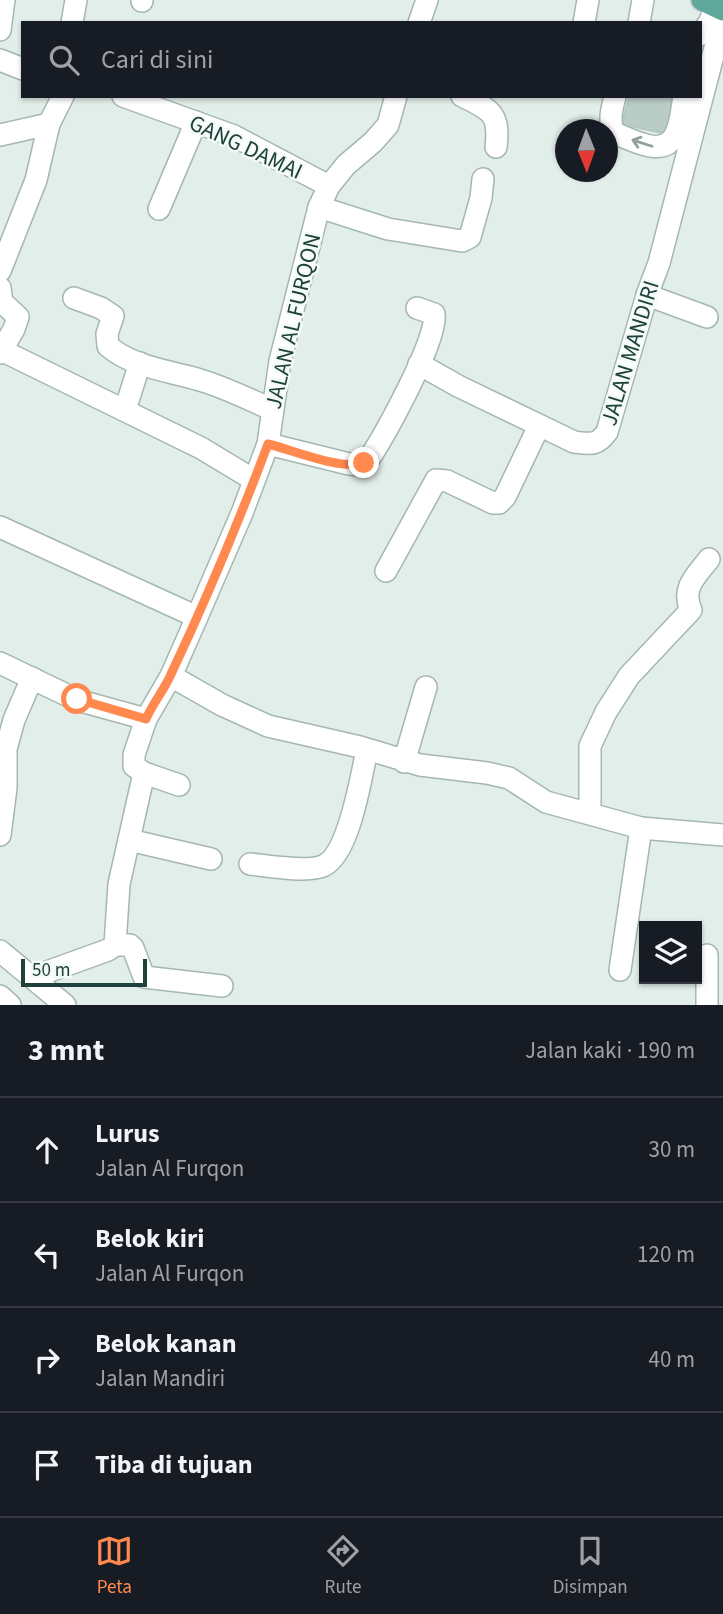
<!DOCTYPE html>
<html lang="id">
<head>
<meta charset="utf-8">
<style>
  :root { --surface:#171b24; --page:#20242c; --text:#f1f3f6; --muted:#9ea1a6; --line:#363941; --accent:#ff894e }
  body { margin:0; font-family:"Source Sans 3",sans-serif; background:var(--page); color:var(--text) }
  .controls { position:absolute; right:21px; bottom:21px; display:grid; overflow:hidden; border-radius:0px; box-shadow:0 2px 5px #0004 }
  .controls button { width:63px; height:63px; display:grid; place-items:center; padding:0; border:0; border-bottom:2px solid var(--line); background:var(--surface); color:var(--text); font:35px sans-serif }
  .compass { position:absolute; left:555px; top:119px; width:63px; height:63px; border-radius:50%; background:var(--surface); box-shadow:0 2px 5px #0004; rotate:179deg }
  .scale { position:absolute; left:21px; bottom:18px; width:126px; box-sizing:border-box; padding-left:7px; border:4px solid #1f413b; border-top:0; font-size:19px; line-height:24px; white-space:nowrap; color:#1f413b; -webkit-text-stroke:5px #f3faf7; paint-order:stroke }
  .stop { position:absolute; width:21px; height:21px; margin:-16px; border:5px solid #ff894e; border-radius:50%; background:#fff }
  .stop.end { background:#ff894e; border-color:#fff; box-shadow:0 2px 7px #0008 }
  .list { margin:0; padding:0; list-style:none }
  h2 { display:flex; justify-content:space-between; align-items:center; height:91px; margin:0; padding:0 28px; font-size:30px }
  h2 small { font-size:23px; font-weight:400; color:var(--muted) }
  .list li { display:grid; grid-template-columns:46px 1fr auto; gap:21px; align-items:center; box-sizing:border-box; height:105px; padding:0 28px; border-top:2px solid var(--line) }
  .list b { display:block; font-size:26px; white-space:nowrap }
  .list p { margin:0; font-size:23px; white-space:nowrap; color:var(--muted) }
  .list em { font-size:23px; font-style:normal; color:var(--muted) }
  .icon { flex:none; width:38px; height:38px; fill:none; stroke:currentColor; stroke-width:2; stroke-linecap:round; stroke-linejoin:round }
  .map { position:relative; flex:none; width:723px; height:1005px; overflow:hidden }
  .search { position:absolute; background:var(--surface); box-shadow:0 2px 5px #0004; left:21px; right:21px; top:21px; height:77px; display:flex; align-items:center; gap:18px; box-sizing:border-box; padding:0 24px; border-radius:0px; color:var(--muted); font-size:26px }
  .sheet { height:511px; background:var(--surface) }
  nav { display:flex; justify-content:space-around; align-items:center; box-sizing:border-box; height:98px; border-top:2px solid var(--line); background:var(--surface); font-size:19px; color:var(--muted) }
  nav a { display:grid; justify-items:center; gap:4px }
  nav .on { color:var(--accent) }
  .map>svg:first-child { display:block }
  .building { fill:#b9ccc6; stroke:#b3c8c1; stroke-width:2 }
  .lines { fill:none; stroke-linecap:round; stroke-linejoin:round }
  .minor-casing { stroke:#a4b7b1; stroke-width:24 }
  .major-casing { stroke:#c0cac8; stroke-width:24 }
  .minor { stroke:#fff; stroke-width:21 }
  .major { stroke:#61a89c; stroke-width:21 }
  .oneway { stroke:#8fa09d }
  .route { stroke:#ff894e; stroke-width:9 }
  .labels { text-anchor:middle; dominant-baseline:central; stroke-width:5; stroke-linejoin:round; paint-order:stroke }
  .street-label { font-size:23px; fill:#1f413b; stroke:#f3faf7 }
</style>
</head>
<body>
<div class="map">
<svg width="723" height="1005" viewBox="0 0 723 1005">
  <rect width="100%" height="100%" fill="#e2eee9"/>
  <polygon class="building" points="629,96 675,96 666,134 622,124"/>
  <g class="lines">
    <defs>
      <g id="minor">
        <polyline points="142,1 142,0"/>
        <polyline points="72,23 76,0"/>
        <polyline points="419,23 427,0"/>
        <polyline points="584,23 588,0"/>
        <polyline points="639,23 643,0"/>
        <polyline points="0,30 4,0"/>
        <polyline points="700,35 709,23 716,6"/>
        <polyline points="0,60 23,69"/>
        <polyline points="123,96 234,136 329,186"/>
        <path d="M462,96C491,110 500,113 496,147"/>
        <path d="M615,96C612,109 608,120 614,133C631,139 663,159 675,135C681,124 682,108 684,96"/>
        <polyline points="0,135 49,124"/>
        <polyline points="319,207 388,229 462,241 470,237 481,198 483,179"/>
        <polyline points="159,209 196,122"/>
        <polyline points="0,271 36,180 49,124 63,96"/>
        <polyline points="0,288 2,302 18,317 14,329 0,353"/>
        <polyline points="647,295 707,317"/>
        <path d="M74,298L101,308L113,316L107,334L108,346C132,367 170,371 200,380C224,387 248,399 271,409"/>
        <polyline points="1,350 201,448 254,480"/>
        <path d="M419,364L458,386L574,442C590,444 597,446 607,432L647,295L659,263L715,48L723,28"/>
        <polyline points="125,410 140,363"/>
        <path d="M268,444L349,464L360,465L369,459C384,436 439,338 434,314L417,308"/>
        <polyline points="0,527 197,617"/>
        <polyline points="386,571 436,480 447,481 493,503 499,503 505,497 539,426"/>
        <polyline points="0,663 77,700 146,719"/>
        <polyline points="171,676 222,705 268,726 360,747 420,765 487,773 509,778 546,802 641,828 723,835"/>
        <polyline points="404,762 426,687"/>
        <polyline points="179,785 144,773 134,766 134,755 146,719 171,676 197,617 242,513 268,444 280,361 319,207 329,186 346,165 373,142 388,125 396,96"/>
        <path d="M590,813V746L606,712L629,676L691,610C681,588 696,576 709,559"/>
        <polyline points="0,835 6,788 6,749 14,720 32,678"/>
        <polyline points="129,840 211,859"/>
        <path d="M250,864C269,866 302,872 320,867C349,860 361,776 367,750"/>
        <polyline points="115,945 130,945 133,948 144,977 222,986"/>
        <polyline points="0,951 65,1005"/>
        <polyline points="620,970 641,828"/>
        <polyline points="33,977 108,950 115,945 119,884 144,773"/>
        <polyline points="0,996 10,1005"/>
        <polyline points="707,1005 707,955"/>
      </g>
      <polyline id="major" points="702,0 723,10"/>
    </defs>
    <use href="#minor" class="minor-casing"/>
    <use href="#major" class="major-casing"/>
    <use href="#minor" class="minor"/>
    <use href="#major" class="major"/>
  </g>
  <defs><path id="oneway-shaft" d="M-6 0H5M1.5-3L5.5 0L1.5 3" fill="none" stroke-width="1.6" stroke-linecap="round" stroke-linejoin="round" transform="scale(1.75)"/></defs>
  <use class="oneway" href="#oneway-shaft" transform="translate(642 143) rotate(-162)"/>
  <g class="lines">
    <path class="route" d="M77,699L146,719C153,703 165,689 172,672C207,598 239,521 268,444C293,450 339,470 364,463"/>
  </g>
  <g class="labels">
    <g class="street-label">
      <text transform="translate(246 147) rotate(25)">GANG DAMAI</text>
      <text transform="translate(293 321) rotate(-77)">JALAN AL FURQON</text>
      <text transform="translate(630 353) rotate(-73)">JALAN MANDIRI</text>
    </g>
  </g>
</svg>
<div class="controls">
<button><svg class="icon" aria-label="layers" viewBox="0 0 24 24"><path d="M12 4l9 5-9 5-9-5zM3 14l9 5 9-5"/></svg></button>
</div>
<svg class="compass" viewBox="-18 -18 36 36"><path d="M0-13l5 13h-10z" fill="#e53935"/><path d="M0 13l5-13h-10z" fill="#9ea1a6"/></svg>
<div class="scale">50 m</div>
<div class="stop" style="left:77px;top:699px"></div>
<div class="stop end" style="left:364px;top:463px"></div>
<div class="search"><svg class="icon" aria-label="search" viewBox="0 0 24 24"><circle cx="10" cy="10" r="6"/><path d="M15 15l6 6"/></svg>Cari di sini</div>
</div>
<section class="sheet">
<h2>3 mnt<small>Jalan kaki · 190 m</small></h2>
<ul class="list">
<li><svg class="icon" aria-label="ahead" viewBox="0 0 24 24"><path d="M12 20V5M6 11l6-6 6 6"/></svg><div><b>Lurus</b><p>Jalan Al Furqon</p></div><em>30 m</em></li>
<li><svg class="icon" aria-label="left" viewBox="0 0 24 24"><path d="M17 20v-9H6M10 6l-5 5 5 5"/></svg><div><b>Belok kiri</b><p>Jalan Al Furqon</p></div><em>120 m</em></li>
<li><svg class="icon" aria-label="right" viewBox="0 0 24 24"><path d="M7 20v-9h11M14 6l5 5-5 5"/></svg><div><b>Belok kanan</b><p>Jalan Mandiri</p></div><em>40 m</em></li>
<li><svg class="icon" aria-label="arrive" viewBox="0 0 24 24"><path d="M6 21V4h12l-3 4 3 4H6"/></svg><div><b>Tiba di tujuan</b></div></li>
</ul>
</section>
<nav>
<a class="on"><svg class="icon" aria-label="map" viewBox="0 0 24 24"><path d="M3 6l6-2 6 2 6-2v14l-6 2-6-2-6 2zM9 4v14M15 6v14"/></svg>Peta</a>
<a><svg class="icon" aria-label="directions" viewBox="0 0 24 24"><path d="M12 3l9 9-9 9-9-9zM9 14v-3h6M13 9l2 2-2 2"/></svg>Rute</a>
<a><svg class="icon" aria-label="saved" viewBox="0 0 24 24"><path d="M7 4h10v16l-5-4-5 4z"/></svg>Disimpan</a>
</nav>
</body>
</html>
